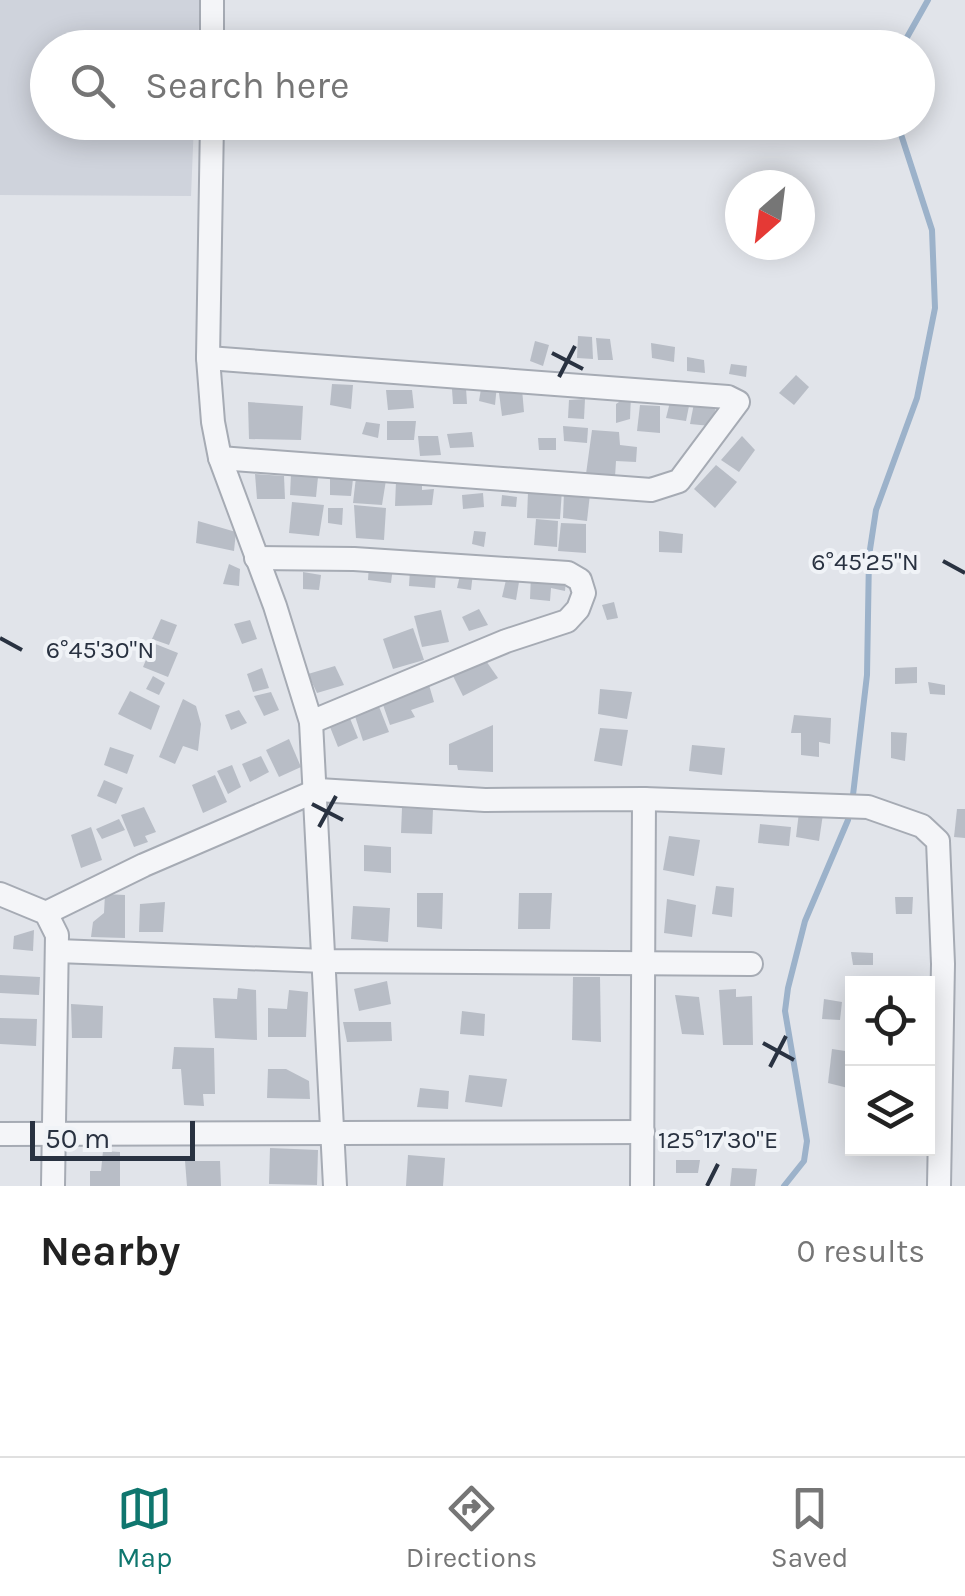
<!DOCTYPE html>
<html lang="en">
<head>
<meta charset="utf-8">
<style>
  :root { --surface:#fff; --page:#f6f6f6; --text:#222; --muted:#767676; --line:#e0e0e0; --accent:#0f766e }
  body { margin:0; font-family:Karla,sans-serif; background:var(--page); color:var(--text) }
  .controls { position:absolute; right:30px; bottom:30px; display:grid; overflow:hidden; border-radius:0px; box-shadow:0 5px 25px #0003 }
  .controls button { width:90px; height:90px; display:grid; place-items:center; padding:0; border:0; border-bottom:2px solid var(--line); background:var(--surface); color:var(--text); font:50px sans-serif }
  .compass { position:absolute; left:725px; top:170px; width:90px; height:90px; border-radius:50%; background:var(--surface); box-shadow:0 5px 25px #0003; rotate:208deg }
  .scale { position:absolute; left:30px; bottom:25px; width:165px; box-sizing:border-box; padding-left:10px; border:5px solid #293241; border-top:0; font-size:28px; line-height:35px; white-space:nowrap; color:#293241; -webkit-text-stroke:8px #f0f3f7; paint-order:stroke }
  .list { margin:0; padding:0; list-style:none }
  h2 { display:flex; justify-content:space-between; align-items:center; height:130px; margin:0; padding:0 40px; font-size:42px }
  h2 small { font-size:32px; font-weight:400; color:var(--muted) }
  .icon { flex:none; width:55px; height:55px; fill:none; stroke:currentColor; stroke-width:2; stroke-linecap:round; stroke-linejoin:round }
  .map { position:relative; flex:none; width:965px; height:1186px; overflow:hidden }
  .search { position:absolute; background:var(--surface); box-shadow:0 5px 25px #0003; left:30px; right:30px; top:30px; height:110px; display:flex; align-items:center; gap:25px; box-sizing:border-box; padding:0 35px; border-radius:55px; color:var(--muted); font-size:38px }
  .sheet { height:270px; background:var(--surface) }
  nav { display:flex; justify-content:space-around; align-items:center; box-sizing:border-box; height:140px; border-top:2px solid var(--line); background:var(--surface); font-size:28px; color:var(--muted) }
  nav a { display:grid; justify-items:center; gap:5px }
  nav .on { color:var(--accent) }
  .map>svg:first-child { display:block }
  .built { fill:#cfd3dc }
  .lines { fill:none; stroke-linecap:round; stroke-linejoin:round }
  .stream { stroke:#9cb2ca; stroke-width:6 }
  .building { fill:#b8bdc6 }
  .minor-casing { stroke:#a6abb4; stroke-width:26 }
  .minor { stroke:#f4f5f8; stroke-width:22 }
  .ticks { fill:none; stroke:#293241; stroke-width:4 }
  .ticks-label { font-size:25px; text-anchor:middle; fill:#293241; stroke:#f0f3f7; stroke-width:8; stroke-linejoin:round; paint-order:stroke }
</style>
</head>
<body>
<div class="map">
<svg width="965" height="1186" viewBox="0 0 965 1186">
  <rect width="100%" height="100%" fill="#e1e4ea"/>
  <polygon class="built" points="0,0 200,0 198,47 48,48 48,122 194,123 191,196 0,195"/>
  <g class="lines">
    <g class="stream">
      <polyline points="901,48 928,0"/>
      <polyline points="853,795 867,675 869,556 876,510 917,398 935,308 932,230 897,122"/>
      <polyline points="784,1186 804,1161 807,1141 785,1011 788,988 805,921 848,820"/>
    </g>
  </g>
  <g class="building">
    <polygon points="578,336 592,337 593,359 577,358"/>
    <polygon points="596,338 610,339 613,360 598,360"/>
    <polygon points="535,341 549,345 543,366 530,361"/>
    <polygon points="651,343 675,347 674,362 652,358"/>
    <polygon points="687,357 704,360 705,373 687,371"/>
    <polygon points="731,364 747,366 746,377 729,374"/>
    <polygon points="796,375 809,387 794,405 779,393"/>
    <polygon points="482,383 497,385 495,405 479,401"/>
    <polygon points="332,384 353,385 351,409 330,405"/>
    <polygon points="466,388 467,404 453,404 452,389"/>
    <polygon points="522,389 524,412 502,416 499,393"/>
    <polygon points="386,390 412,390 414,408 388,410"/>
    <polygon points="631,394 630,419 616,423 616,404"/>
    <polygon points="585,399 584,419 568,418 569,400"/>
    <polygon points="248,402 303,406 301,440 249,439"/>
    <polygon points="670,402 689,406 686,421 666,418"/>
    <polygon points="694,403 716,407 711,426 690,424"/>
    <polygon points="640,405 660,406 660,433 637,431"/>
    <polygon points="387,421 416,421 414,440 387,440"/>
    <polygon points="366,422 380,424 378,438 362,434"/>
    <polygon points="563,426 588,428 587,443 564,441"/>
    <polygon points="592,430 619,432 620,445 637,447 636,462 616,461 615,477 586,474"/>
    <polygon points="472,432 474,447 450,448 447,434"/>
    <polygon points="418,436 438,436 441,455 420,456"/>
    <polygon points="742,436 755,450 739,472 721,460"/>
    <polygon points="538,438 556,438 556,450 539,450"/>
    <polygon points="716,465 737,482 715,508 694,489"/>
    <polygon points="255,474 284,476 285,499 257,499"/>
    <polygon points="291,474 318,477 316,497 290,495"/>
    <polygon points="356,477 386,480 382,505 353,503"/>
    <polygon points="330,478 353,479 351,496 330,495"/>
    <polygon points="396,481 422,481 422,490 434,489 432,505 395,506"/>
    <polygon points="562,490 560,519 527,518 528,492"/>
    <polygon points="564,492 590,494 587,521 563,518"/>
    <polygon points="483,493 484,507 463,509 462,495"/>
    <polygon points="502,495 517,497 516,507 501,506"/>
    <polygon points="292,502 324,505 319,536 289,533"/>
    <polygon points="354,505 386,508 384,540 356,538"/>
    <polygon points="328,508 343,508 342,525 328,523"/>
    <polygon points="536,519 558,521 557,547 534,545"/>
    <polygon points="198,521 236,532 234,551 196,543"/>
    <polygon points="561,523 586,524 586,553 558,551"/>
    <polygon points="474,531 486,532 484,547 472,544"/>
    <polygon points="659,531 683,534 682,553 659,552"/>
    <polygon points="229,564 240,569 239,586 223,584"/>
    <polygon points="369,564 393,567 391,583 368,580"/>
    <polygon points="410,570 436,574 435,588 409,586"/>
    <polygon points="461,571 473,573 471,590 457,588"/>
    <polygon points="303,572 321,575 319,590 303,589"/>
    <polygon points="531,574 566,579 565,591 551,588 550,601 530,599"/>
    <polygon points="506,580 519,582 516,600 502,597"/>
    <polygon points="614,602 618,618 607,620 602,605"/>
    <polygon points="479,609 488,625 469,631 462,617"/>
    <polygon points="441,610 449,642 422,647 414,616"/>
    <polygon points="161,619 177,625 169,645 152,639"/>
    <polygon points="250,620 257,639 242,644 234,624"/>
    <polygon points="413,628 424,660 393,669 383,639"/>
    <polygon points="153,643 178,653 168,677 143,667"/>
    <polygon points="484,658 498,678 463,696 453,676"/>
    <polygon points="335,666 344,685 317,693 308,674"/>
    <polygon points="917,667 917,683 895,684 895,668"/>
    <polygon points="262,668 269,688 253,692 247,674"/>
    <polygon points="153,676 165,683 159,695 146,689"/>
    <polygon points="928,682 945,685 945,695 930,694"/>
    <polygon points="429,685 434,702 411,710 415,717 390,725 381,699"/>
    <polygon points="600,689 632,692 627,719 598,714"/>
    <polygon points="130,691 160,706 151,730 118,714"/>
    <polygon points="271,692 279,710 264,716 254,696"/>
    <polygon points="183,699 196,706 201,724 198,751 183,746 175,764 159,757"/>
    <polygon points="378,704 389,732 363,741 354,713"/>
    <polygon points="239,710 247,723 231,730 225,715"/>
    <polygon points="794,715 831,718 830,744 819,742 819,757 801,755 801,733 791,733"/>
    <polygon points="349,716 358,738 338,747 330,727"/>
    <polygon points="493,725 493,772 458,770 457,765 449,765 449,744"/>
    <polygon points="600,728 628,730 622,766 594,761"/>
    <polygon points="891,732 907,733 905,761 891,758"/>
    <polygon points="289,739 301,767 279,777 266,750"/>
    <polygon points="692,745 725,748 722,775 689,771"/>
    <polygon points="110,747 134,755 127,774 104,765"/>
    <polygon points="261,756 269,772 250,782 242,764"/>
    <polygon points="232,765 241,787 228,794 217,771"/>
    <polygon points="215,775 227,802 203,813 192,785"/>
    <polygon points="104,780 123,788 116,804 97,796"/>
    <polygon points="144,807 156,832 145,836 148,842 134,847 121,815"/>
    <polygon points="402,808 433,809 432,834 401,833"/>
    <polygon points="957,809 965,809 965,838 954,837"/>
    <polygon points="799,812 823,814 819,841 796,837"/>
    <polygon points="119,819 125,830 102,839 96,829"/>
    <polygon points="760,824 791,827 789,846 758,843"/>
    <polygon points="91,827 102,860 81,868 71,835"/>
    <polygon points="669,836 700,840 694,876 663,870"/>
    <polygon points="364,845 391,847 391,873 364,871"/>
    <polygon points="716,886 734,888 732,917 712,914"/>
    <polygon points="417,893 443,893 442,929 417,927"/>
    <polygon points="519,893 552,893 550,929 518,929"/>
    <polygon points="105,894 125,895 125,938 91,937 93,922 104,913"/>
    <polygon points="895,897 913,897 912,914 896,914"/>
    <polygon points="667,899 696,905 692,937 664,933"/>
    <polygon points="165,902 163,932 139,932 140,904"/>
    <polygon points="353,906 390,908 388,942 351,939"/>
    <polygon points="34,930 33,951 13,949 14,936"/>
    <polygon points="851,952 873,953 873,965 853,965"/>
    <polygon points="0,975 40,977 39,995 0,993"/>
    <polygon points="573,977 600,977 601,1042 572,1040"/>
    <polygon points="387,981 391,1004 359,1011 354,989"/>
    <polygon points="238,988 256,990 257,1040 215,1038 213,998 237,999"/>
    <polygon points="736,989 736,997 752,996 753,1045 723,1045 719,990"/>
    <polygon points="289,990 308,992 306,1037 268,1037 268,1008 287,1009"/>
    <polygon points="675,995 699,997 704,1035 682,1034"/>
    <polygon points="824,999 842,1002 840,1020 822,1019"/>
    <polygon points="71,1004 103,1006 102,1038 72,1038"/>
    <polygon points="462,1011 485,1014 484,1036 460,1034"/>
    <polygon points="0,1018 37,1019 36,1046 0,1044"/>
    <polygon points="343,1022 391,1022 392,1041 347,1042"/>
    <polygon points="174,1047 214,1048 215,1094 203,1094 204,1106 184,1105 181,1069 172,1069"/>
    <polygon points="832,1049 852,1052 852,1089 828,1083"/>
    <polygon points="268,1069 286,1069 309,1081 310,1099 267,1098"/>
    <polygon points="469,1075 507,1079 502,1107 465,1102"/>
    <polygon points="420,1088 449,1091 448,1109 417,1107"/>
    <polygon points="270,1148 318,1150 317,1185 269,1184"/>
    <polygon points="103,1151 120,1152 120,1186 90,1186 90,1171 101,1171"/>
    <polygon points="408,1155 445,1158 443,1186 406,1186"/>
    <polygon points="676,1160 700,1160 698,1173 676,1173"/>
    <polygon points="185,1161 220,1161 221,1186 187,1186"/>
    <polygon points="732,1168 757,1169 755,1186 730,1186"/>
  </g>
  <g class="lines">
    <defs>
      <g id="minor">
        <polyline points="212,0 212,48"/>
        <polyline points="212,122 208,358 213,422 220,458 275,606 311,722 335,1186"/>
        <polyline points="208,358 728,397 738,402 679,481 651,490 220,458"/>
        <polyline points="256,558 354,559 568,573 580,580 584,593 578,609 567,621 506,641 311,722"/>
        <polyline points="0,894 46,913 57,935 53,1186"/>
        <polyline points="46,913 144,865 318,790 485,800 644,799 868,807 922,826 938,841 943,964 939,1186"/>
        <polyline points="57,951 325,961 751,964"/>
        <polyline points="0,1134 643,1132"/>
        <polyline points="642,1186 644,799"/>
      </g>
    </defs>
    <use href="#minor" class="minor-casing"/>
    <use href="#minor" class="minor"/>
  </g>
  <path class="ticks" d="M552,353L583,369M559,377L575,346M943,561L965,573M0,638L22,650M312,804L343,820M319,827L336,796M763,1043L794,1060M770,1067L786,1036M707,1186L718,1164"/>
  <g class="ticks-label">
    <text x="865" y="570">6°45'25"N</text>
    <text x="100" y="658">6°45'30"N</text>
    <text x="718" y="1148">125°17'30"E</text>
  </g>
</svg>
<div class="controls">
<button><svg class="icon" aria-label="locate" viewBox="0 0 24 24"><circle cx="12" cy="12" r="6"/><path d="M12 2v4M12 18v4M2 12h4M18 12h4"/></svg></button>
<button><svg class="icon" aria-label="layers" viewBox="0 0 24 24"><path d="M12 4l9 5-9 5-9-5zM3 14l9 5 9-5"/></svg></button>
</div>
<svg class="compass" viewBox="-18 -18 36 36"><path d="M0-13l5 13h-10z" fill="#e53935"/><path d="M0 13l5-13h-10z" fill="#767676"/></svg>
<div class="scale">50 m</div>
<div class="search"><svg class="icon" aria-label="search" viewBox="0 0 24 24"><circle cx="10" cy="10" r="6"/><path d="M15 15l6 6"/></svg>Search here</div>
</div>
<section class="sheet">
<h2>Nearby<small>0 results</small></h2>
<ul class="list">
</ul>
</section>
<nav>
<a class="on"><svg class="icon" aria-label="map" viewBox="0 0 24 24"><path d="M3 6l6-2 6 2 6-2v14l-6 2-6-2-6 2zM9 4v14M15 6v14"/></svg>Map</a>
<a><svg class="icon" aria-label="directions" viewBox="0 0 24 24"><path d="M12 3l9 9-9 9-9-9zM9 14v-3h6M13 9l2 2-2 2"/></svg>Directions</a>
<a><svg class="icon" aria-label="saved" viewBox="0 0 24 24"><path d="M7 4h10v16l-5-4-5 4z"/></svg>Saved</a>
</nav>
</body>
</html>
